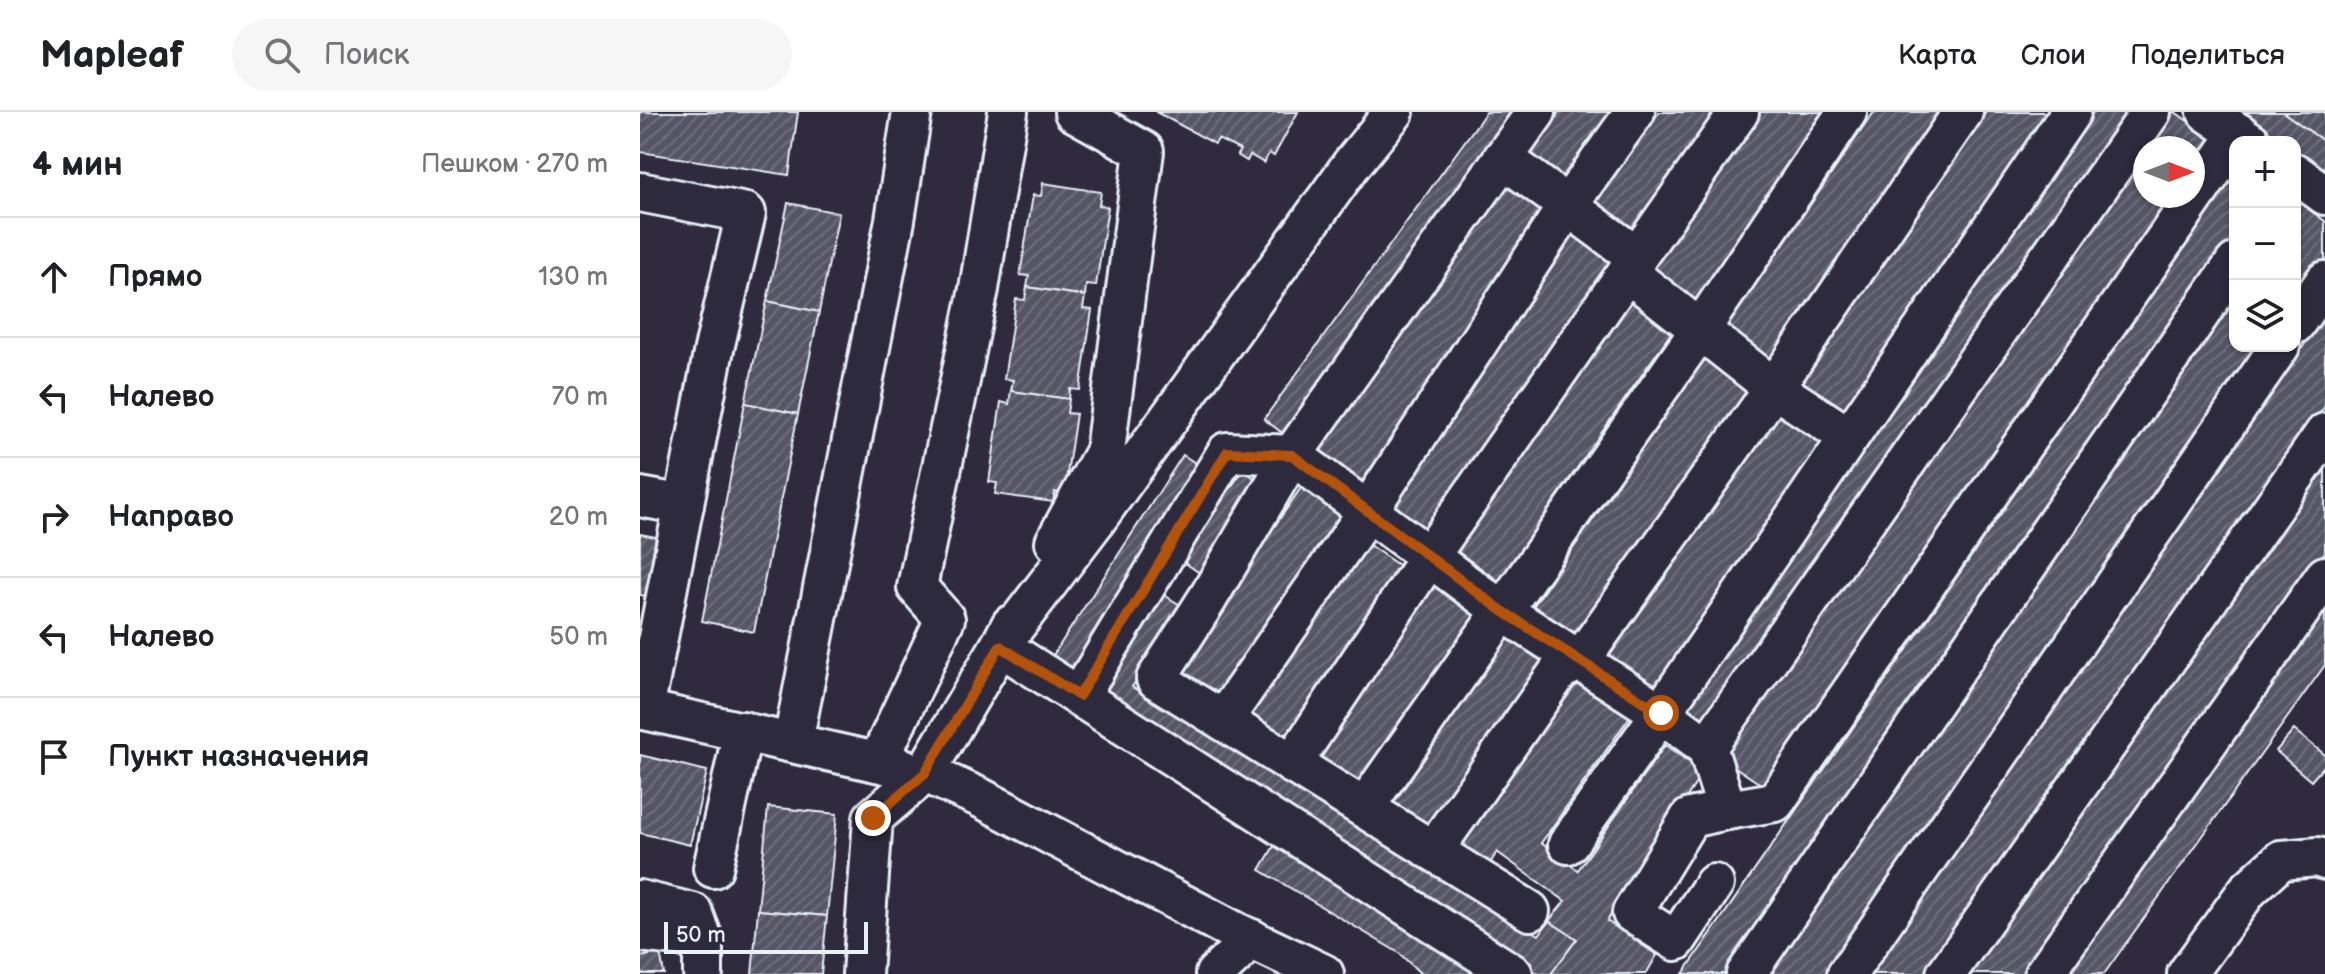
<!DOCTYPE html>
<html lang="ru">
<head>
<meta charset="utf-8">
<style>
  :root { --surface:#fff; --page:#f6f6f6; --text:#202124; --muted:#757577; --line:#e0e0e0 }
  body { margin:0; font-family:"Balsamiq Sans",sans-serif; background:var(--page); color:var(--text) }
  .controls { position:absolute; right:24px; top:24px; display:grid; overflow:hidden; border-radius:16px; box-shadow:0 2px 6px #0004 }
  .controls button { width:72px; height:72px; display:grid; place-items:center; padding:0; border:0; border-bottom:2px solid var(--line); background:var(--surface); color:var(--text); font:40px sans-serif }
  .compass { position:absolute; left:1493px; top:24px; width:72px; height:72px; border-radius:50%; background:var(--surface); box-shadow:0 2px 6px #0004; rotate:90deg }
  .scale { position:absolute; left:24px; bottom:20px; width:204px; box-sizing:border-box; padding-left:8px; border:4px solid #e8f1f8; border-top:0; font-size:22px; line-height:28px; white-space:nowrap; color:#e8f1f8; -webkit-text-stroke:6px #2f2a3d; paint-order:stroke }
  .stop { position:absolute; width:24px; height:24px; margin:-18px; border:6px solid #b45309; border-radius:50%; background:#fff }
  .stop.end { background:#b45309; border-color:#fff; box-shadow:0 2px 8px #0008 }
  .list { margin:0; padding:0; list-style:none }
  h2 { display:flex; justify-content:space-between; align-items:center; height:104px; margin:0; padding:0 32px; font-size:34px }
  h2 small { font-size:26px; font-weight:400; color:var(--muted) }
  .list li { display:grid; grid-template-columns:52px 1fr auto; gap:24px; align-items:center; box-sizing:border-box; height:120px; padding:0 32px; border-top:2px solid var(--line) }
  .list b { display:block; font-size:30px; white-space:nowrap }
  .list em { font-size:26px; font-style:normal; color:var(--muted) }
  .icon { flex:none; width:44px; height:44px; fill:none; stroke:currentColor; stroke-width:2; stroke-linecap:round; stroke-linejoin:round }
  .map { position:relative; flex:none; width:1685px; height:862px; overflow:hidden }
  header { display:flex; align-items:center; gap:48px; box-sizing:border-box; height:112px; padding:0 40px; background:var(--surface); border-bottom:2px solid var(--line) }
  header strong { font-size:38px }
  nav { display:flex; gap:44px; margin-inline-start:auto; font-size:28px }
  .search { width:560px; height:72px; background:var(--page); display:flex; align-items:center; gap:20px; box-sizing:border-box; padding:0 28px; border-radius:44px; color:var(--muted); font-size:30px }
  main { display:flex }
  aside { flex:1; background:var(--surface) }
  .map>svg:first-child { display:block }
  .building { fill:url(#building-hatch); stroke:#e8f1f8; stroke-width:2 }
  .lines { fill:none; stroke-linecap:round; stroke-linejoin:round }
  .minor-casing { stroke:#e8f1f8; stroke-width:44 }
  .minor { stroke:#2f2a3d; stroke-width:38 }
  .route { stroke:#b45309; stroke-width:10 }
</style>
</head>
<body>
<header>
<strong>Mapleaf</strong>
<div class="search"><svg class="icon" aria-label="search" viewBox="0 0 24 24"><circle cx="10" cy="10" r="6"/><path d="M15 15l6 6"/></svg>Поиск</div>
<nav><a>Карта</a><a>Слои</a><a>Поделиться</a></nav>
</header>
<main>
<aside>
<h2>4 мин<small>Пешком · 270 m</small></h2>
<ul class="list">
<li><svg class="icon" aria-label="ahead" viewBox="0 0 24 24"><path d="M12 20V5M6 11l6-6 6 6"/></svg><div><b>Прямо</b></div><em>130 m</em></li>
<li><svg class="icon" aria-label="left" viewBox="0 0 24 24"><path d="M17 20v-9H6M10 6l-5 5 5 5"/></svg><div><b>Налево</b></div><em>70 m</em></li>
<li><svg class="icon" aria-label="right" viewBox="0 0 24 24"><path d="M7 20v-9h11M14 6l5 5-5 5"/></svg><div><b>Направо</b></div><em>20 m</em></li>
<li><svg class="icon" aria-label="left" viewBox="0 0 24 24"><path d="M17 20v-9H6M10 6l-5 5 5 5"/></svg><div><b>Налево</b></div><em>50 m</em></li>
<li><svg class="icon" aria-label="arrive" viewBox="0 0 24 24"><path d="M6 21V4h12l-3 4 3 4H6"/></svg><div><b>Пункт назначения</b></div></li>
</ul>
</aside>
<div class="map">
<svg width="1685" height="862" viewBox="0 0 1685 862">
  <defs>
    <pattern id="building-hatch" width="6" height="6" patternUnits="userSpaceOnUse" patternTransform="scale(2)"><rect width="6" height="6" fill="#575565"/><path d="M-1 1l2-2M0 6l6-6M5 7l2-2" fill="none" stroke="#6f6e7c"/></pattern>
  </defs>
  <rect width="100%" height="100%" fill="#2f2a3d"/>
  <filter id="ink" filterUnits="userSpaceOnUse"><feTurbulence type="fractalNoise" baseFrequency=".0125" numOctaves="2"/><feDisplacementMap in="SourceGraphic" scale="16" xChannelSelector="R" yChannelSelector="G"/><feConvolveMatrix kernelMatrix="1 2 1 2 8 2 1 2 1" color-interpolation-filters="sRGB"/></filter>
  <g filter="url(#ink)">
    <g class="building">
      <polygon points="0,0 158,0 149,63 0,40"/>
      <polygon points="516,0 658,0 634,44 629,41 624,51 610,43 607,49 597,43 600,38 578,27 575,32"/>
      <polygon points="846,0 880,0 645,323 624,307"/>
      <polygon points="919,0 979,0 928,73 887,45"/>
      <polygon points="1019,0 1085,0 997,128 952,97"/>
      <polygon points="1119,0 1189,0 1054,196 1007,163"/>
      <polygon points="1234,0 1305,0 1128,257 1080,224"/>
      <polygon points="1346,0 1417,0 1202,312 1154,279"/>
      <polygon points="1453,0 1495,0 1069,618 1040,598"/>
      <polygon points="1530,0 1535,0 1576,29 1553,62 1553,36 1505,36 1505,84 1537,84 1128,677 1083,647"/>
      <polygon points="1597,0 1643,0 1685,30 1685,64 1655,42 1655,30 1638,30"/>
      <polygon points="1643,0 1685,0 1685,30"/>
      <polygon points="1595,62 1595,124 1086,862 1043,862"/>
      <polygon points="864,69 908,100 717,376 673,345"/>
      <polygon points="403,71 461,80 459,93 468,95 456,174 446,173 445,184 387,175 389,164 380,163 393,83 401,84"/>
      <polygon points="148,91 199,101 179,200 127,189"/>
      <polygon points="1660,91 1685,109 1685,148 1655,192 1655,99"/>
      <polygon points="937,117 978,146 786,425 744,396"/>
      <polygon points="387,175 445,184 443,197 452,198 440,278 430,277 429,287 371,279 373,268 364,267 376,187 385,188"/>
      <polygon points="992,181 1037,212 859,469 815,438"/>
      <polygon points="1595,186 1595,234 1626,234 1192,862 1128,862"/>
      <polygon points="127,189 179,200 158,302 105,291"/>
      <polygon points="1685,203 1685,294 1290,862 1226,862"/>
      <polygon points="1070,238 1115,270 937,527 892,496"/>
      <polygon points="371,279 429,287 427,301 436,302 424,382 415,380 413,390 355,382 357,371 349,370 361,290 369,292"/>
      <polygon points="105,291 158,302 114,520 62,509"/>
      <polygon points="1142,294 1188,327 1015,579 968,546"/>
      <polygon points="543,343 568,359 435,565 410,548"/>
      <polygon points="1685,349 1685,440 1390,862 1326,862"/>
      <polygon points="603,358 626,374 564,464 541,448"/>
      <polygon points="665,370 708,399 576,590 533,561"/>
      <polygon points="0,422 16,425 6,484 0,483"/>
      <polygon points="726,431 767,459 647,633 606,605"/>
      <polygon points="793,472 836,502 718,673 675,643"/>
      <polygon points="521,481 545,496 492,575 899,823 909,809 937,827 911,862 899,862 456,582"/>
      <polygon points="1685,496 1685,553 1464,862 1423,862"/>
      <polygon points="869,523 908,550 790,721 751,695"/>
      <polygon points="940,564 991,603 901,731 938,758 1025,633 1063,660 967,809 1017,843 1006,862 911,862 937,827 909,809 925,789 857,740 846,758 811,735"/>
      <polygon points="1654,618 1685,643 1685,653 1671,669 1636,639"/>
      <polygon points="0,643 67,659 50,733 0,721"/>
      <polygon points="128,695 197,702 187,804 118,798"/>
      <polygon points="636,731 843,862 781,862 759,841 620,758"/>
      <polygon points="118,798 187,804 181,862 112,862"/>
      <polygon points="20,841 24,862 0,862 0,845"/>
    </g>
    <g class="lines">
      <defs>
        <g id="minor">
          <polyline points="1567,0 1611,30"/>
          <polyline points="863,46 997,145 987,160 1134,276 1209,325"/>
          <polyline points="1655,61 1685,83"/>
          <polyline points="0,80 106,101 74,237 4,598"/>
          <polyline points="997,145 1099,0"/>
          <polyline points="1655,212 1685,169"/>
          <polyline points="0,385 44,393"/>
          <polyline points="415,430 465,339 504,39 434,0"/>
          <polyline points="371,513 360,534 873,862"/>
          <polyline points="439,584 587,340 652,343 861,498 1021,601 1067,635 1087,698 1135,690 1599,21"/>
          <polyline points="0,597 263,656"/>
          <polyline points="583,608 728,399 928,93 995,0"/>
          <polyline points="153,630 255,108 272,0"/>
          <polyline points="1067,635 1511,0"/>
          <polyline points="238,650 305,507 277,475 339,177 368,0"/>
          <polyline points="652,652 789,445 987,160"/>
          <polyline points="724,696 1060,218 1207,0"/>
          <polyline points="928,732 1021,601 1431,0"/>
          <polyline points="793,739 920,558 940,549 1134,276 1323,0"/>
          <polyline points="73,756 103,619"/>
          <polyline points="1074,772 1036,829 992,801 1050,706 1087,698"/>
          <polyline points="0,788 53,801 63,827 63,862"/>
          <polyline points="890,799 516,567 568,486 652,343 896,0"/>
          <polyline points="0,820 63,827"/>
          <polyline points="222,862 233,706 285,661"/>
          <polyline points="575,862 612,827"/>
          <polyline points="684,862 598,821 339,685 285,661 360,534 456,408 711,53 754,0"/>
          <polyline points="1106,862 1595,151"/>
          <polyline points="1207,862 1640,234"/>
          <polyline points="1306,862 1685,321"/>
          <polyline points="1404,862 1685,464"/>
          <polyline points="1547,862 1608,778 1641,748 1678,745 1685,748"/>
        </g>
      </defs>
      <use href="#minor" class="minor-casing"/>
      <use href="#minor" class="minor"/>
    </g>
  </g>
  <g class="lines" filter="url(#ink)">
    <polyline class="route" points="233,706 285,661 360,534 439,584 587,340 652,343 861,498 1021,601"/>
  </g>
</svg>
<div class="controls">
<button>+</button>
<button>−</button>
<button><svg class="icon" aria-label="layers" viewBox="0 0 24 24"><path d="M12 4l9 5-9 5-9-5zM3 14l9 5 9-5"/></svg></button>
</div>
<svg class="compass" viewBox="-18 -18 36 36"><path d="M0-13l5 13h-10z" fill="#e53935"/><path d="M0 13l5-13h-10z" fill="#757577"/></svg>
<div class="scale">50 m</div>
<div class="stop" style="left:1021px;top:601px"></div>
<div class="stop end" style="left:233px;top:706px"></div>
</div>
</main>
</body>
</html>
